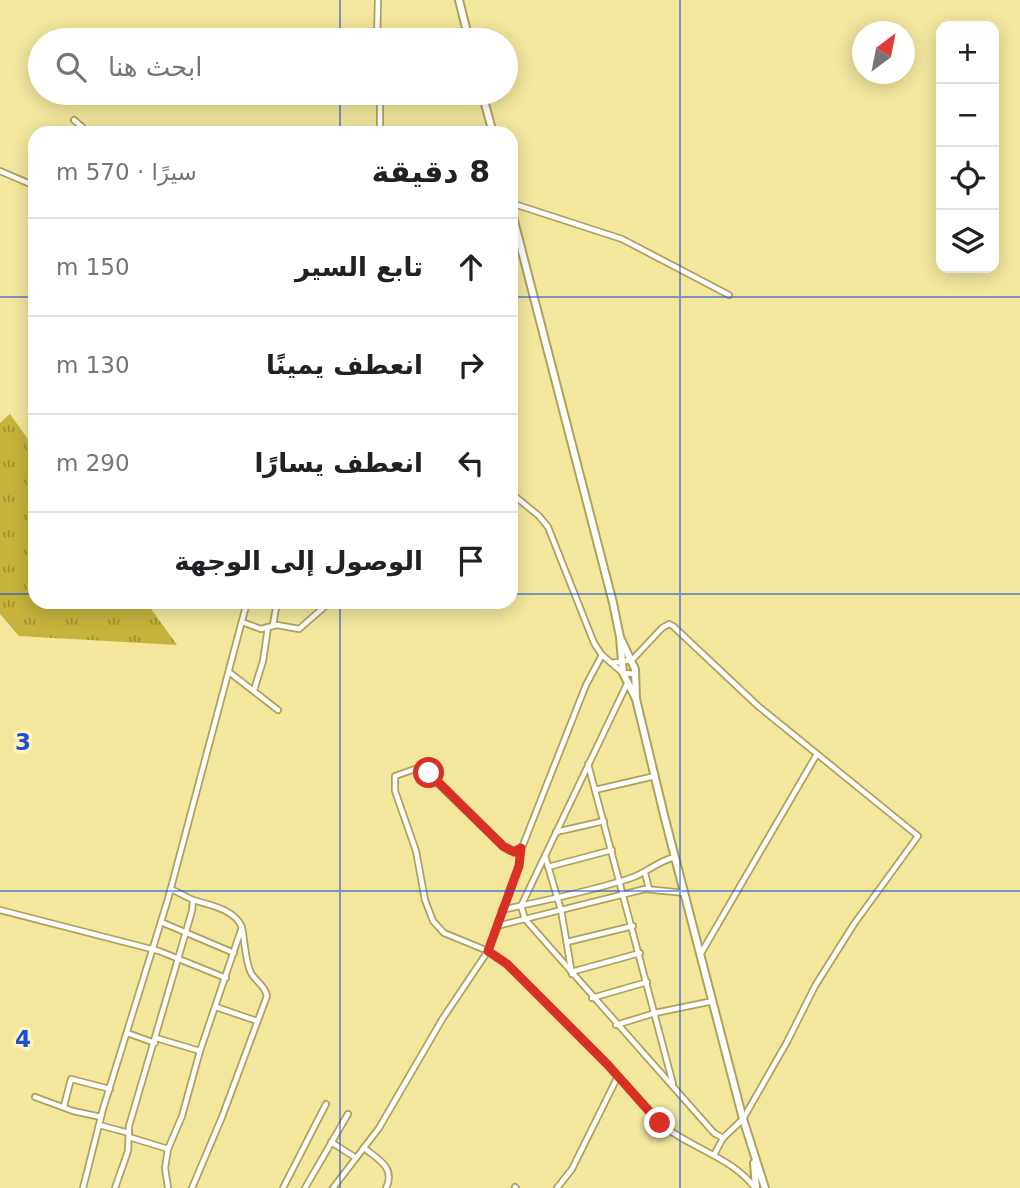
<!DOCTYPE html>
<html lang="ar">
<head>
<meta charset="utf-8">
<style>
  :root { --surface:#fff; --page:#f6f6f6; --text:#202124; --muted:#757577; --line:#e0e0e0 }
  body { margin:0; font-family:"DejaVu Sans","Noto Sans Arabic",sans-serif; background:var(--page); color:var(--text); direction:rtl }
  .controls { position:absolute; right:21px; top:21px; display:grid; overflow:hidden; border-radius:14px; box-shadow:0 4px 18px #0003 }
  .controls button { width:63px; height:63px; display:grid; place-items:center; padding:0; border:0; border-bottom:2px solid var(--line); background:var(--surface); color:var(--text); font:35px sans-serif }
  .compass { position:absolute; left:852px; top:21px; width:63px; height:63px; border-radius:50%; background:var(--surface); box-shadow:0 4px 18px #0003; rotate:32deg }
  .stop { position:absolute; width:21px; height:21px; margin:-16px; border:5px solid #d93025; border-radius:50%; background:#fff }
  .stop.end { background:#d93025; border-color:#fff; box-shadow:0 2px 7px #0008 }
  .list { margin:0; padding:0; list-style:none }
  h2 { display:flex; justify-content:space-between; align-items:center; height:91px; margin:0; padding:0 28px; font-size:30px }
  h2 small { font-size:23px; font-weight:400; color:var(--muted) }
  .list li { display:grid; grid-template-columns:46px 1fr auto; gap:21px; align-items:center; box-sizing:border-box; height:98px; padding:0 28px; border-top:2px solid var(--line) }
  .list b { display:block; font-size:26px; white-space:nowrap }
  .list em { font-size:23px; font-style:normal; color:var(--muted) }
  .icon { flex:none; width:38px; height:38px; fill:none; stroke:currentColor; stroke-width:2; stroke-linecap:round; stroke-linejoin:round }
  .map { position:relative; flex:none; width:1020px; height:1188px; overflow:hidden; direction:ltr }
  .search { position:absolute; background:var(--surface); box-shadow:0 4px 18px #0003; left:28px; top:28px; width:490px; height:77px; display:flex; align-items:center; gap:18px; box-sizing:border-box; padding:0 24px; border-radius:38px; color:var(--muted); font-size:26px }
  .panel { position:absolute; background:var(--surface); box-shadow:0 4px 18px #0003; left:28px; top:126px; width:490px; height:483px; border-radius:21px; direction:rtl }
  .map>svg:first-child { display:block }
  .grass { fill:url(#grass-tufts) }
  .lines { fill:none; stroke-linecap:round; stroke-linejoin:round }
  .minor-casing { stroke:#aea25a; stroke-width:8 }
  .secondary-casing { stroke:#aea25a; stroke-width:10 }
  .minor { stroke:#fff; stroke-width:4.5 }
  .secondary { stroke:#fff; stroke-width:6 }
  .route { stroke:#d93025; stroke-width:9 }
  .grid { fill:none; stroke:#1d4ed8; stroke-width:2; stroke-opacity:0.55 }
  .grid-label { font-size:23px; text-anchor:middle; font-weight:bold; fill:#1d4ed8; stroke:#fdf4b9; stroke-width:7; stroke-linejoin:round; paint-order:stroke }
</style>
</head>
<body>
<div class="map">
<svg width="1020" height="1188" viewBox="0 0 1020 1188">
  <defs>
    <pattern id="grass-tufts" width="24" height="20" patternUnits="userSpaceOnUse" patternTransform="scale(1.75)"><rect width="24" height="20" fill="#c5b33c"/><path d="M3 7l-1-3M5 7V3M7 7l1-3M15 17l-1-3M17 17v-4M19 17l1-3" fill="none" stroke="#a19231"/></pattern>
  </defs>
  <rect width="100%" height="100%" fill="#f2e79d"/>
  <polygon class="grass" points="10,414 35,449 35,602 146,602 177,645 19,636 0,614 0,423"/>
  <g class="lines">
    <defs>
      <g id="minor">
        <polyline points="377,40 378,0"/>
        <polyline points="74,120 89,133"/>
        <polyline points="380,133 380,93"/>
        <polyline points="0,171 35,186"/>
        <polyline points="511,203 622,239 729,295"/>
        <polyline points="511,493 539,516 548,527 594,643 602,655 623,673 635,674"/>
        <polyline points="242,622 261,629 277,625 299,629 330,602"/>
        <polyline points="273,625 277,602"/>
        <path d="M602,655L586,685L523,845L518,850L510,851L503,847L424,770L415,769L395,776V791L416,851L425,900L433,921L444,933L488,951L507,964C541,998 576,1031 609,1066C626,1084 640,1105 659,1122C688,1148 731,1156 755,1188"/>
        <polyline points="611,663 632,660 662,628 669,624 673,626 758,706 918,836 854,924 815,986 787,1042 743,1119 723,1138 714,1133 525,919 521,906 627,684"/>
        <polyline points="229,672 278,710"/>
        <polyline points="254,690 263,661 268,627"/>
        <polyline points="588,764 673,1084"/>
        <polyline points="595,790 655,776"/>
        <polyline points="556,832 604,821"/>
        <polyline points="545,856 561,910 572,974"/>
        <polyline points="548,867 612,850"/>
        <polyline points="645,873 649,889"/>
        <polyline points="0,910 159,951 226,978"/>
        <path d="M502,910C545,900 589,892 631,878C646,873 658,861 675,857"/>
        <polyline points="161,922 234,953"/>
        <polyline points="497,926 645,889 685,893"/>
        <polyline points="567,942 633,926"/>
        <polyline points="700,955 817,754"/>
        <polyline points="571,972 640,953"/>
        <polyline points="592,998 647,982"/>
        <polyline points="216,1007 257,1021"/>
        <polyline points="616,1025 655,1013 713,1001"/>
        <polyline points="127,1033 155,1043"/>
        <polyline points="156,1038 200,1051"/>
        <polyline points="35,1097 73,1111 101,1117"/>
        <polyline points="64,1106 71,1079 110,1089"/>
        <polyline points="99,1125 129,1133"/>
        <polyline points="129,1137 168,1149"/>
        <polyline points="331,1142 356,1158"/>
        <path d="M364,1148C378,1159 396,1168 386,1188"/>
        <polyline points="714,1155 723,1138"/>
        <polyline points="515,1187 516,1188"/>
        <polyline points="83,1188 103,1109 168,899 247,602"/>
        <polyline points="115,1188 128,1151 129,1126 192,911 193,900 171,889"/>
        <path d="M168,1188L165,1168L168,1149L182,1116L200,1051L242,927C234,909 210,905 193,900"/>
        <path d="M192,1188L222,1117L267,996C265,985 256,982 251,973C245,961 245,942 242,928"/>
        <polyline points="283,1188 326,1104"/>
        <polyline points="305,1188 348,1114"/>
        <polyline points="333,1188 379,1128 443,1018 488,951 519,866 521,849"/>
        <polyline points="557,1188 572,1169 618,1076"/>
      </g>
      <g id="secondary">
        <polyline points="459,0 469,40"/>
        <polyline points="482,93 493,133"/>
        <polyline points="511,209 613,603 620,637 623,673 636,699"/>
        <polyline points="620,637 635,669 636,699 665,819 743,1119 765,1188"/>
        <polyline points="754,1163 756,1188"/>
      </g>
    </defs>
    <use href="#minor" class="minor-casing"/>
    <use href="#secondary" class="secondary-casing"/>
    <use href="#minor" class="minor"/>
    <use href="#secondary" class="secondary"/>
  </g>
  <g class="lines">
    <polyline class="route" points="429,773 503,846 514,852 521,848 519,866 488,951 507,964 607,1064 660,1123"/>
  </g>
  <path class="grid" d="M340,0V40M680,0V1188M340,93V133M0,297H35M511,297H1020M0,594H35M511,594H1020M340,602V1188M0,891H1020"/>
  <g class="grid-label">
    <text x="23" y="750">3</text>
    <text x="23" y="1047">4</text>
  </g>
</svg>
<div class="controls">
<button>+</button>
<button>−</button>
<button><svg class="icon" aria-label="locate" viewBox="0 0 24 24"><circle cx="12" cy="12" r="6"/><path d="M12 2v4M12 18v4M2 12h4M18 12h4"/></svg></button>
<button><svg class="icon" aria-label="layers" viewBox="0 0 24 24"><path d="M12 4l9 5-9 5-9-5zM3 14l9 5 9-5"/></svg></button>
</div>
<svg class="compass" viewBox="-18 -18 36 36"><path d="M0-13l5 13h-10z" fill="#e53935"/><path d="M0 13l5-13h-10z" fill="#757577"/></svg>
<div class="stop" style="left:429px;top:773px"></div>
<div class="stop end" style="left:660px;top:1123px"></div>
<div class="search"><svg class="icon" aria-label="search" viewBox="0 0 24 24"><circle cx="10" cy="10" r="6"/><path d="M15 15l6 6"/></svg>ابحث هنا</div>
<section class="panel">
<h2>8 دقيقة<small>سيرًا · 570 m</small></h2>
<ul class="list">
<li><svg class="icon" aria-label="ahead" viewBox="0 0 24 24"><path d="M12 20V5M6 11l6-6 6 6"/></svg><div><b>تابع السير</b></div><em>150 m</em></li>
<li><svg class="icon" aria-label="right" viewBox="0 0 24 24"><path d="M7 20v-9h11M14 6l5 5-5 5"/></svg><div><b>انعطف يمينًا</b></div><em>130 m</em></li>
<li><svg class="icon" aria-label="left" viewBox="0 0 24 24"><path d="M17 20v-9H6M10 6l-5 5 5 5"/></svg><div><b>انعطف يسارًا</b></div><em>290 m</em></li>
<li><svg class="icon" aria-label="arrive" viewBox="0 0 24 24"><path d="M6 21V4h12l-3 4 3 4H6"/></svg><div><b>الوصول إلى الوجهة</b></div></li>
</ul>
</section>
</div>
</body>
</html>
